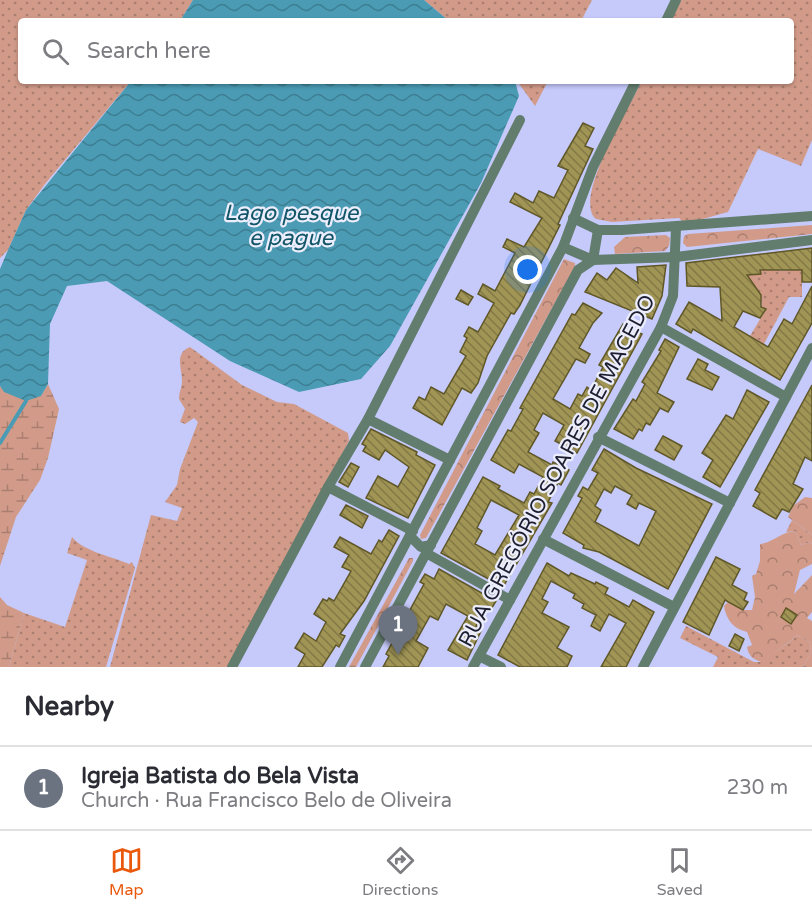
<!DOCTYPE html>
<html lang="en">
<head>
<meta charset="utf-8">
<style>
  :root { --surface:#fff; --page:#f7f7f7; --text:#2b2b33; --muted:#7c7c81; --line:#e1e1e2; --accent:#ea580c }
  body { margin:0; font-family:"Varela Round",sans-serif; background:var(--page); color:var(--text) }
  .you { position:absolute; left:528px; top:270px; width:21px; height:21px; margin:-15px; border:4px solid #fff; border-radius:50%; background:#1a73e8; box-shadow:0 0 0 9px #1a73e833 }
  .badge { display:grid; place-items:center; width:39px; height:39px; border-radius:50%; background:var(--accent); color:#fff; font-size:20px; font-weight:700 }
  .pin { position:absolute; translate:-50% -50px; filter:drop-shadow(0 2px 3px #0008) }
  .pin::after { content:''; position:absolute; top:32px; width:21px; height:18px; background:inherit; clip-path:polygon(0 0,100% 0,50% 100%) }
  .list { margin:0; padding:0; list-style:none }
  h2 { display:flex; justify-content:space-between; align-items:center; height:78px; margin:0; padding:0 24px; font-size:26px }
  h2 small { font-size:20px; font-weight:400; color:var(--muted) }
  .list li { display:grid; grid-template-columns:39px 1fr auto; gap:18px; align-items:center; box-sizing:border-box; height:84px; padding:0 24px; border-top:2px solid var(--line) }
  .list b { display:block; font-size:22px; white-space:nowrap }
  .list p { margin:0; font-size:20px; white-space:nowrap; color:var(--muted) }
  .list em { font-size:20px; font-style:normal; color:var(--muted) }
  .icon { flex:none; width:33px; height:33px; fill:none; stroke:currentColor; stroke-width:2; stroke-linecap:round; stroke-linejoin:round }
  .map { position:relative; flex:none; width:812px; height:667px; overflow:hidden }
  .search { position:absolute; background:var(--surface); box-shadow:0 2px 4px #0004; left:18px; right:18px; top:18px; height:66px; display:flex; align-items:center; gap:15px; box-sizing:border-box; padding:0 21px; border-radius:6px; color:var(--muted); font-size:22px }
  .sheet { height:162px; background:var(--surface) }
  nav { display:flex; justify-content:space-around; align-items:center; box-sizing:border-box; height:84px; border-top:2px solid var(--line); background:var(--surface); font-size:16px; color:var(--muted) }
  nav a { display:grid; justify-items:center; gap:3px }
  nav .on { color:var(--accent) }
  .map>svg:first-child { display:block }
  .grass { fill:url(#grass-dots) }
  .forest { fill:url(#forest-crowns) }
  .wetland { fill:url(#wetland-marsh) }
  .water { fill:url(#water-waves) }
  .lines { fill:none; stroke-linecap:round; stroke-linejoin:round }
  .stream { stroke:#4a9bb3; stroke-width:4 }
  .building { fill:url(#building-back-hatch); stroke:#605728; stroke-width:1.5; fill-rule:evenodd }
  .minor { stroke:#627d6d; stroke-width:10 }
  .labels { text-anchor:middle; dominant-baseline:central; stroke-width:4.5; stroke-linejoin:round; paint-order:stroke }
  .street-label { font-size:21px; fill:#1d1e30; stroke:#eceefd }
  .water-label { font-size:22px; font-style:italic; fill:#125668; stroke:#eceefd }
</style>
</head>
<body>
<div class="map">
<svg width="812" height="667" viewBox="0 0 812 667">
  <defs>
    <pattern id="grass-dots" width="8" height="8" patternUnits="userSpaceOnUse" patternTransform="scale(1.5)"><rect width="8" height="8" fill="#d29b89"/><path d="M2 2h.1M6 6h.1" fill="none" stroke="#aa7e70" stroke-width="1.8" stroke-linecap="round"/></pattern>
    <pattern id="forest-crowns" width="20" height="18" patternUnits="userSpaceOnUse" patternTransform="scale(1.5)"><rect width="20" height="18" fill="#d29b89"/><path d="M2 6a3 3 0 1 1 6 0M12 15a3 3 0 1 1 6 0" fill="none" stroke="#aa7e70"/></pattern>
    <pattern id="wetland-marsh" width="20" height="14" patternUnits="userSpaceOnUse" patternTransform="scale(1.5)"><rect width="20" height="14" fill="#d29b89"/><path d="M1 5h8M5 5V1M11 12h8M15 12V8" fill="none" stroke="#aa7e70"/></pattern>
    <pattern id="water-waves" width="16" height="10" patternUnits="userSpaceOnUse" patternTransform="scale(1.5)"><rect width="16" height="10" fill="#4a9bb3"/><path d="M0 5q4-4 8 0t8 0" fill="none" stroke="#3d7e92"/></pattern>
    <pattern id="building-back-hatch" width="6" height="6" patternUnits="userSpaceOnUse" patternTransform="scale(1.5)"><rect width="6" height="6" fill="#a09555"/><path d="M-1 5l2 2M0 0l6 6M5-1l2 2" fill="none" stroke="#827947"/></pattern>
  </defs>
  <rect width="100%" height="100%" fill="#c5cafb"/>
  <g class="grass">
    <polygon points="0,0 193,0 180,21 21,21 21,81 131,81 45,184 26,210 8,250 0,258"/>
    <polygon points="424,0 592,0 581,21 449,21"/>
    <path d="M681,0H812V140L801,166L758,149L728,212L685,224L679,218L612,222L596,219C572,200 630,105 642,81H791V21H671Z"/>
    <polygon points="517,81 548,81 535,106"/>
    <polygon points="812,258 802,276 802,297 789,297 764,344 750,336 766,309 762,307 761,295 746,275 760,274 760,270 773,270 779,266 780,271 789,270"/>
    <path d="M190,347L242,385L277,402L294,404L348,433L349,441L228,667H110L151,515L177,521L182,508L165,502L177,485L180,469L198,422L194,418L185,424L180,422L185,409L179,399C179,392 182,387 182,381C182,368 174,353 190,347Z"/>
    <polygon points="792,520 812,535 812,544 810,542 801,545 795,531 786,532"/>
    <path d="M72,537C85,552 111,556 129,564L132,562L135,568L106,667H9L24,613L65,627L87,560L67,553Z"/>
    <path d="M686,626L754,662H763C773,651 785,647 797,635L811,643L810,654L803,667H713L718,657L680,638Z"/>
  </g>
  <g class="forest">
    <polygon points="812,225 812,234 687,247 683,243 684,236 688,234"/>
    <polygon points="666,235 670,238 669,246 665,251 615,254 614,247 625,237"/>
    <polygon points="564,259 575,263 575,266 426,538 421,539 420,535"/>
    <polygon points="805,497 812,498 812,535 788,517 793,506"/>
    <path d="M795,531L801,545L810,542L812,544V564L800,570L794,594L812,575V612L807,618L812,621V667H803L810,654L811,643L797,635C786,646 773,651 763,663C754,659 749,658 747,647L752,645L747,632C734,629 726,620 724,606L728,602L743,610H752L755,597L752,576L756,574L760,561V544C774,542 781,532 795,531Z"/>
    <polygon points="409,558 413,558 413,561 356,667 349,667"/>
  </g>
  <g class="wetland">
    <polygon points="48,384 59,409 48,458 40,480 16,517 0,566 0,386 5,392 41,396"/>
    <polygon points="0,597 7,605 24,613 9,667 0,667"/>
  </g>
  <g class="water">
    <polygon points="193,0 424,0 449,21 180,21"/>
    <polygon points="131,81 515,81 519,96 481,183 390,346 361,379 299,392 230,361 107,281 67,286 50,324 48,384 41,396 26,401 4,392 0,386 0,269 8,250 26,210"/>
  </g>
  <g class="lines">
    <polyline class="stream" points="0,443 26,401"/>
  </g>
  <g class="building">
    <polygon points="583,123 594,128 585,146 593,149 558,224 560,225 520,305 514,314 511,313 487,356 478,383 471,393 462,388 442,425 413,408 419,397 425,400 431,387 444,394 466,356 460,352 467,338 464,336 469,327 478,332 494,303 478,294 483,284 495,291 515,253 503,247 507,239 524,247 542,218 510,202 515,193 533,203 539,191 554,198 568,170 558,166"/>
    <polygon points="812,248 812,282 802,282 802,270 760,270 761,274 747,275 761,295 761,307 766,309 760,318 743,311 734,327 768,347 784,319 792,324 812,286 812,323 780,380 693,329 691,333 676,324 689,302 722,321 720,287 687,286 686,263"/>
    <polygon points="666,265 662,296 652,319 585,292 597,273 607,280 616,268 638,283 637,267"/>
    <polygon points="461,290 473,297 468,305 456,299"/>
    <path d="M583,303L602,313L593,323L579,348L590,354L585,363L576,359L553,399L570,409L578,394L582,396L587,387L591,390L603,367L599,365L623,324L642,334L577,453L555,441L564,425L543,413L534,430L539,433L528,452L552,465L553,462L569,470L561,485L558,483L548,502L552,503L503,587L441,553L483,477L500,486L498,489L524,503L530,492L534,494L543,477L519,464L514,473L491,460L508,430L511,431L523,409L520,408L572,314L575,315ZM491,500L519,515L495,555L475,544L482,531L477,528Z"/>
    <polygon points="665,339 679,347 657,393 674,402 668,412 660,408 650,425 646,423 642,431 639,429 633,439 614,429 633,399 636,401 645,384 642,382 661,351 659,350"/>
    <polygon points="698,359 708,364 705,370 719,377 712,390 687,379"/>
    <polygon points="812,385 812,461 805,457 793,484 803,489 789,512 782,509 776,519 753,506 760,493 755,490"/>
    <polygon points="747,390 769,402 720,487 703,477 713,460 702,453 726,415 733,419"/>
    <polygon points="371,429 417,452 416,455 435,465 408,518 366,498 378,476 398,487 409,467 385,450 379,460 363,451 366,446 362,444"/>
    <polygon points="663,436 682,446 674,460 655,450"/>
    <path d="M604,449L636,468L712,504L668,589L599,552L583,548L584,545L563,533L582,498L578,496L583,487L588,490L598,473L592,470ZM615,486L632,495L627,504L636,509L639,503L656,511L639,546L595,522L601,510L595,506L604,489L611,493Z"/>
    <polygon points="351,463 359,467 348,487 339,482"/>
    <polygon points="346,505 368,516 362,528 340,515"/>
    <polygon points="389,530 399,536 364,601 340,634 345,636 339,647 336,645 322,667 298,667 305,654 295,648 304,633 316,641 326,622 314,614 323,599 327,601 329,598 334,601 351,571 342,567 349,555 334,547 340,537 371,554 379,540 382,542"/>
    <polygon points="716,557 740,569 732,585 747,593 744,600 748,602 743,610 725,600 709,635 683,622"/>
    <polygon points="547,563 569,576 571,573 595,584 596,582 608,588 605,594 629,607 633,600 654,612 626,667 601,667 626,623 609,614 600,631 591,626 596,615 582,608 584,604 573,598 575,594 551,581 542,599 548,602 542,613 569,627 557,648 572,656 567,667 520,667 498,655"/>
    <polygon points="439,569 496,601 490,611 486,609 476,626 482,629 467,660 448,650 468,616 446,604 438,620 430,616 416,641 428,648 418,667 383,667 389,656 386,654 424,584 420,582 425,574 434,579"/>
    <polygon points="786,608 797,615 791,624 781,617"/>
    <polygon points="735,634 744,639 739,651 729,646"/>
  </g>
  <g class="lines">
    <g class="minor">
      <polyline points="666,21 676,0"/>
      <polyline points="573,218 598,230 622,230 812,216"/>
      <polyline points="563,247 593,260 676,257 812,240"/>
      <polyline points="661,327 786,397"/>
      <polyline points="368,419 450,460"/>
      <polyline points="598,437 730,503"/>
      <polyline points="328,487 413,531"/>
      <polyline points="410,536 421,547 431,545"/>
      <polyline points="543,539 674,607"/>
      <polyline points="426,553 510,600"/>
      <polyline points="479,656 501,667"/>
      <polyline points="232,667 328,487 368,419 520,120"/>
      <polyline points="340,667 563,247 593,167 636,81"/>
      <polyline points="365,667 578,270 593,260 598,230"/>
      <polyline points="473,667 661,327 673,296 676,228"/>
      <polyline points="643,667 812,348"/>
    </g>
  </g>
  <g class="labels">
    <g class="street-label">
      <text transform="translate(557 471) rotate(-62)">RUA GREGÓRIO SOARES DE MACEDO</text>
    </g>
    <g class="water-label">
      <text x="291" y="213">Lago pesque<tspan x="291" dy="25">e pague</tspan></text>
    </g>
  </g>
</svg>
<div class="you"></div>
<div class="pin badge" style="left:398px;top:655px;background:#6b7280">1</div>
<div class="search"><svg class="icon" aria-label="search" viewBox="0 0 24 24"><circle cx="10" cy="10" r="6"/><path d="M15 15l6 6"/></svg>Search here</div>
</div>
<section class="sheet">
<h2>Nearby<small></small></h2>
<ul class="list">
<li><span class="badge" style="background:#6b7280">1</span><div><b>Igreja Batista do Bela Vista</b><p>Church · Rua Francisco Belo de Oliveira</p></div><em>230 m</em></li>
</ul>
</section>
<nav>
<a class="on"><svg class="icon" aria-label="map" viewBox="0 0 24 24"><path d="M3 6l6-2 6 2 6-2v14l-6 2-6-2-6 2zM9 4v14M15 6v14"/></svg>Map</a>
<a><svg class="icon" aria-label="directions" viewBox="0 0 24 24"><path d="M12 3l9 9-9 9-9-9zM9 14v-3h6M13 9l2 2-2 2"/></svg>Directions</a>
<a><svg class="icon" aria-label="saved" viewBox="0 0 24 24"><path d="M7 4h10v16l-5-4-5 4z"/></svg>Saved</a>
</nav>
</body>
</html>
